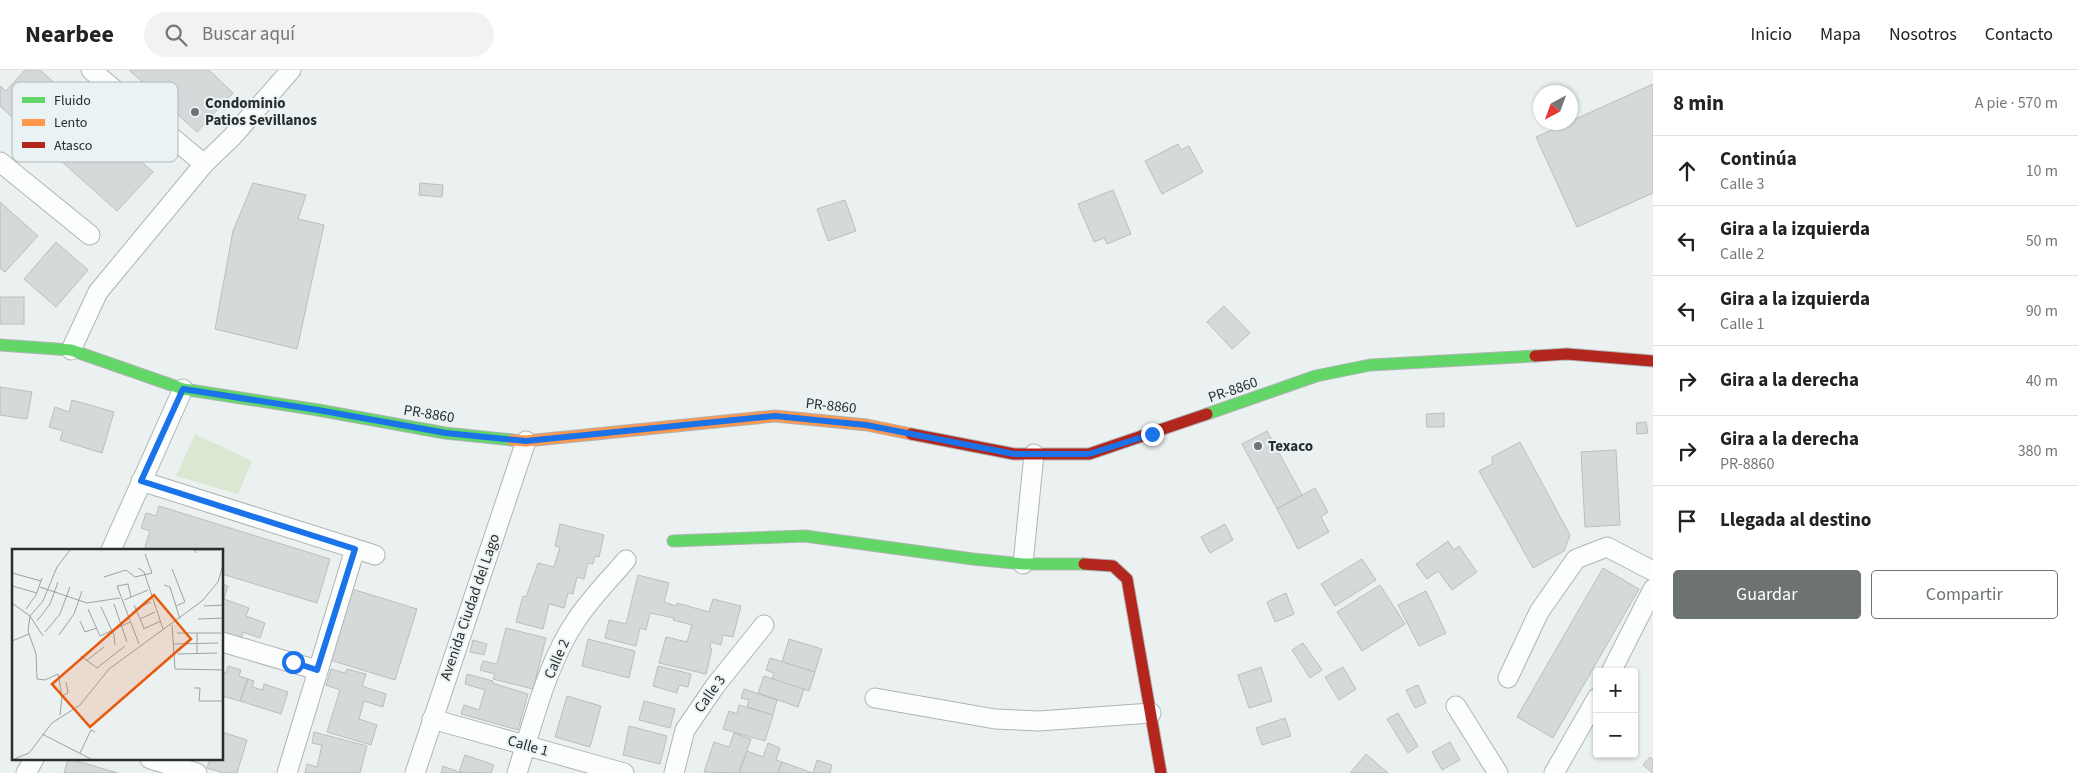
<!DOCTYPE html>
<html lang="es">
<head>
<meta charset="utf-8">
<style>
  :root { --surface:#fff; --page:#f2f2f2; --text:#222; --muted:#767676; --line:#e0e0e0; --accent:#6d7272 }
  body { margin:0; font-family:"Source Sans 3",sans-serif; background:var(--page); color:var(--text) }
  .controls { position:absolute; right:15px; bottom:15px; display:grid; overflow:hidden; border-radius:5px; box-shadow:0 1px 4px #0004 }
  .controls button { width:45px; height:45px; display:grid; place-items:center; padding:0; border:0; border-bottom:1px solid var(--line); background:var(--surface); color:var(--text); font:25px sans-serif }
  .compass { position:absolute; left:1533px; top:15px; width:45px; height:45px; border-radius:50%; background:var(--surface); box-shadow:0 1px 4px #0004; rotate:221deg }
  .stop { position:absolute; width:15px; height:15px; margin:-11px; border:4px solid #1a73e8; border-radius:50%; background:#fff }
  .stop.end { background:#1a73e8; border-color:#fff; box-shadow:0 1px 5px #0008 }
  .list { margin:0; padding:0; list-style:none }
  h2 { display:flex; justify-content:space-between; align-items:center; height:65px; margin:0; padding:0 20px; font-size:21px }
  h2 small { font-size:16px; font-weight:400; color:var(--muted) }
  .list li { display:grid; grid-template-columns:32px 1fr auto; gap:15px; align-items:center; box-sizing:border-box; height:70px; padding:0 20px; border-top:1px solid var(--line) }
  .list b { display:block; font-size:19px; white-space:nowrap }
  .list p { margin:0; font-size:16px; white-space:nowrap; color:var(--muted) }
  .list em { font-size:16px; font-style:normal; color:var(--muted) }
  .actions { display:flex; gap:10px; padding:15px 20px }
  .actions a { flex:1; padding:11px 0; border:1px solid var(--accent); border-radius:5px; text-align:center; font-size:18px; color:var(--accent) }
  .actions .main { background:var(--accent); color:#fff }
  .icon { flex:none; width:28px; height:28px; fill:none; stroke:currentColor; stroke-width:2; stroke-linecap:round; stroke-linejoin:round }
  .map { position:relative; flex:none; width:1653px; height:703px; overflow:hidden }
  header { display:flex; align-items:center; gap:30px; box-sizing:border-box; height:70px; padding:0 25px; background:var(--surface); border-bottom:1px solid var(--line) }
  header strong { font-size:24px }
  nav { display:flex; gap:28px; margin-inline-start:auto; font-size:18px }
  .search { width:350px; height:45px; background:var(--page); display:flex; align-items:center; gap:12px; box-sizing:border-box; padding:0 18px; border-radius:28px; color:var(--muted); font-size:19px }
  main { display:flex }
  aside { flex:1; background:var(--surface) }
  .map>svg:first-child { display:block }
  .green { fill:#dae7d3 }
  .building { fill:#d5d9d9; stroke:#bbbebe }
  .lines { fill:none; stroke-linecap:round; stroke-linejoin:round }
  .street-casing { stroke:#b0b4b4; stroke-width:21 }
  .fast-casing { stroke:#b0b4b4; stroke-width:13 }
  .slow-casing { stroke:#b0b4b4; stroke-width:13 }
  .jam-casing { stroke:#b0b4b4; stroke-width:13 }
  .street { stroke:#fcfdfd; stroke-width:19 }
  .fast { stroke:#63d668; stroke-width:11 }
  .slow { stroke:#ff974d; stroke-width:11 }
  .jam { stroke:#b3261e; stroke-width:11 }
  .route { stroke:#1a73e8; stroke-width:6 }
  .poi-dot { fill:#6d7272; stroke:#e9f3f3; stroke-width:2 }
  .labels { text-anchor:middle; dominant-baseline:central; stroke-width:4; stroke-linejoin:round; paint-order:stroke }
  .poi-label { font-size:15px; font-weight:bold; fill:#292d2d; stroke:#e9f3f3; text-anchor:start }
  .street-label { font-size:15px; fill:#292d2d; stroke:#e9f3f3 }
  .inset-road { fill:none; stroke:#9da3a3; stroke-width:1 }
  .view { fill:#e8590c; fill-opacity:0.15; stroke:#e8590c; stroke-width:2.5 }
  .inset-edge { fill:none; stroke:#292d2d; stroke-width:2.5 }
  .key { fill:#e9f3f3; stroke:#afb8b8; stroke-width:1 }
  .key-label { font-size:14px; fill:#292d2d }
</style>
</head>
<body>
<header>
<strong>Nearbee</strong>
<div class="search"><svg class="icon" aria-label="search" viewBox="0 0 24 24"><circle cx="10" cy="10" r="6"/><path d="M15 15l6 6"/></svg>Buscar aquí</div>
<nav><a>Inicio</a><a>Mapa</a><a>Nosotros</a><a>Contacto</a></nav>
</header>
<main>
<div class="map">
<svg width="1653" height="703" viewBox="0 0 1653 703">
  <rect width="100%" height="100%" fill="#ebf1f1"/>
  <polygon class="green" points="195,364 252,391 238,424 176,406"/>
  <g class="building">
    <polygon points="25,0 40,0 153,102 117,141 0,36 0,16 6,21"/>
    <polygon points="129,0 209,0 233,23 197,62"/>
    <polygon points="1653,14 1653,123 1577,157 1536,67"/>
    <polygon points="1178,74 1181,80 1189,76 1203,102 1162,124 1145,91"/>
    <polygon points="253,113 306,125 298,149 324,155 297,279 215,259 233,161"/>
    <polygon points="420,113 443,115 442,127 419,125"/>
    <polygon points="1113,120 1131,164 1107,174 1104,168 1094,172 1078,134"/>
    <polygon points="845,130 856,161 828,171 817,139"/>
    <polygon points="0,132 38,166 5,202 0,198"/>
    <polygon points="56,172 88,200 56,237 24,209"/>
    <rect x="0" y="227" width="24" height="27"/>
    <polygon points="1224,236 1250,263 1232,279 1207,252"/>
    <polygon points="0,317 32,322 27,349 0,345"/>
    <polygon points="72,330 114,342 102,383 60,370 63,361 49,357 55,337 69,342"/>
    <polygon points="1444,343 1444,357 1427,357 1426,344"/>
    <polygon points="1646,352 1648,363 1637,364 1636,353"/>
    <polygon points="1267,361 1302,425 1277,439 1242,374"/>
    <polygon points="1520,372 1570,465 1564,481 1533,498 1479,401 1492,394 1492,387"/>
    <polygon points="1616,380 1620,455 1585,457 1581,382"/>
    <polygon points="1315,418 1328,442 1321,447 1329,462 1298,479 1277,439"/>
    <polygon points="159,436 330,489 317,533 222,504 222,480 144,480 150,461 141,458 146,443 156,446"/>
    <polygon points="560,454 604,465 599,487 595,486 593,494 588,493 584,509 577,507 573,524 568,523 564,538 549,534 543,559 516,552 523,526 526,527 538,493 554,497 560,477 555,476"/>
    <polygon points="1225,454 1233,470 1210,483 1201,467"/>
    <polygon points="1448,471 1454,480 1459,476 1477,502 1452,520 1438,501 1427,509 1416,494"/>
    <polygon points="1362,489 1376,510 1335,536 1321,514"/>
    <polygon points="1603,498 1639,519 1553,668 1517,647"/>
    <polygon points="638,505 669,513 664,532 676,536 677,533 709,542 713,529 741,536 733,567 723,565 721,575 711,572 710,578 712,579 706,604 659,593 666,567 687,572 692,555 673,550 674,548 650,543 646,560 640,558 636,576 605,568 609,550 626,554"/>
    <polygon points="222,514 228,516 224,529 249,538 246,546 265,553 260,568 243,562 241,570 222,564"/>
    <polygon points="1380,515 1405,554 1362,581 1337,542"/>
    <polygon points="352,519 417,539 395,610 330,590"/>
    <polygon points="1426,521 1446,563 1419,576 1398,535"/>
    <polygon points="1286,523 1294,544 1275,552 1267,532"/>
    <polygon points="506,558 546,568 533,619 493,609 495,604 480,600 483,591 497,594"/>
    <polygon points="588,569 635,581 629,608 582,596"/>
    <polygon points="789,569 822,579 815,602 782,592"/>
    <polygon points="473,570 487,574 484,585 470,582"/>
    <polygon points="1303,573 1322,600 1310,608 1292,580"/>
    <polygon points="770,588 815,602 809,621 772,609 774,603 766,600"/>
    <polygon points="228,596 241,600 239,606 248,609 240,631 222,626 222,602 226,603"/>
    <polygon points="658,596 691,604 688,617 679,615 677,623 653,616"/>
    <polygon points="1261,597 1272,631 1249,638 1238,605"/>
    <polygon points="1343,597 1356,619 1339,630 1325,607"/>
    <polygon points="331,599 345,603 347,599 366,604 362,616 386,624 383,637 364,631 359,649 377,655 371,675 327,662 340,620 326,615"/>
    <polygon points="467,604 493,611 492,613 528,624 518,660 461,644 464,635 479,640 485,620 465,614"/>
    <polygon points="764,606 804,619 798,637 758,623"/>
    <polygon points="248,609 254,611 252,617 263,620 264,614 288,622 281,644 240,631"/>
    <polygon points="1418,615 1426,633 1415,638 1406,620"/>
    <polygon points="744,619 777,630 773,645 747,637 749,630 741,628"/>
    <polygon points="567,626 601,636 590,677 555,667"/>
    <polygon points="644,631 675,639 670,658 639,650"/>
    <polygon points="739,635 773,645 765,671 723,659 729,641 737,644"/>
    <polygon points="1398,643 1418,676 1408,683 1387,649"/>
    <polygon points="1285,648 1291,666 1262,675 1256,658"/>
    <polygon points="629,656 667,666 660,694 623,685"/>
    <polygon points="222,662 247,670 237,703 223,703 207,698 210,689 222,689"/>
    <polygon points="314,662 367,676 360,703 305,703 307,694 317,697 322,675 312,673"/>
    <polygon points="734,663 751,669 739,703 704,702 714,672 729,677"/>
    <polygon points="1450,672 1460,690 1442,700 1432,682"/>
    <polygon points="768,673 780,678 776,690 782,692 778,703 739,703 747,681 763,687"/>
    <polygon points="1366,684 1388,703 1350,703"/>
    <polygon points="465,685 494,695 491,703 459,702"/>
    <polygon points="1650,687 1653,690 1653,703 1643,695"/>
    <polygon points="68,689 70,689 118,703 64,703"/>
    <polygon points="817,690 832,695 830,703 813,703"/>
    <polygon points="782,692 813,703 778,703"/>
    <polygon points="443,696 459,702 463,703 441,703"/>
  </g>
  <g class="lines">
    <defs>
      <g id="street">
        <polyline points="91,0 204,94"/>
        <polyline points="0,92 90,165"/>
        <polyline points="71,280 98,222 204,94 232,67 291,0"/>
        <polyline points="141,411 375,485"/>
        <polyline points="111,480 183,319"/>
        <polyline points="1023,494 1034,384"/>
        <polyline points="222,572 317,600"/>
        <polyline points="1611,602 1653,519"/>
        <polyline points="1508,608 1539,542 1576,489 1607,477 1653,501"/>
        <polyline points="875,628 995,649 1039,651 1151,643"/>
        <polyline points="1456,636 1498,703"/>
        <polyline points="432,649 624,703"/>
        <polyline points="150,689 197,703"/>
        <polyline points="26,703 34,689"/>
        <polyline points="287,703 355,479"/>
        <polyline points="415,703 526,371"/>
        <path d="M517,703C533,653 547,592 577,549C591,528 610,509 626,490"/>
        <polyline points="674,703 685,660 715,616 764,555"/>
        <polyline points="1554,703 1597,628"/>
      </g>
      <g id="fast">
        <polyline points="0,275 71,280 183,319 318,340 445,363 512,370"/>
        <polyline points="1207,344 1316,306 1370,295 1535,286"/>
        <polyline points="673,471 805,466 973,489 1023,494 1084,494"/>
      </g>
      <polyline id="slow" points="512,370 526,371 775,346 867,355 911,364"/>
      <g id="jam">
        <polyline points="1535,286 1567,284 1653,291"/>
        <polyline points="911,364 1014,384 1089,384 1207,344"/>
        <polyline points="1084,494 1113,496 1127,509 1161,703"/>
      </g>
    </defs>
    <use href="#street" class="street-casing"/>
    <use href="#fast" class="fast-casing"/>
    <use href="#slow" class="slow-casing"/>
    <use href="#jam" class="jam-casing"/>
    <use href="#street" class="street"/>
    <use href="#fast" class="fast"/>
    <use href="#slow" class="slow"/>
    <use href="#jam" class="jam"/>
  </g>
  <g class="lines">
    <polyline class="route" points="293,592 317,600 355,479 141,411 183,319 318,340 446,363 526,371 775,346 866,355 1014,384 1089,384 1152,364"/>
  </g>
  <g class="poi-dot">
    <circle cx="195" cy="42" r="5"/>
    <circle cx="1258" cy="376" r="5"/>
  </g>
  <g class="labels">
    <g class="poi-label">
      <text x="205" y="33">Condominio<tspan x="205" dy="17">Patios Sevillanos</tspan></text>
      <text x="1268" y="376">Texaco</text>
    </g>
    <g class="street-label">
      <text transform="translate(1233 320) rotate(-19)">PR-8860</text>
      <text transform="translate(831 336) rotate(6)">PR-8860</text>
      <text transform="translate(429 344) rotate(9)">PR-8860</text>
      <text transform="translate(470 537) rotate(-71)">Avenida Ciudad del Lago</text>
      <text transform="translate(557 589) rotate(-66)">Calle 2</text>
      <text transform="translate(710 624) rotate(-54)">Calle 3</text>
      <text transform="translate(528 676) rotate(16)">Calle 1</text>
    </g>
  </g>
  <g transform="translate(12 479)">
    <rect width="211" height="211" fill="#ebf1f1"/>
    <path class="inset-road" d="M184,4L182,1H208M126,19L132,23L151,80M160,20L173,53L164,57M0,24L29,32M92,28L114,21L123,28L140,24L133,5M152,36L158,38L168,70M0,37L25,44M28,38L75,54L108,49M119,48L116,35L105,37L127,95M112,51L136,41M0,54L18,67L31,87M102,55L115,93M122,56L132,79M192,57L212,56M89,58L102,86L103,96M14,60L24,46L30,29M76,60L88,87L118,73M123,60L139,53M128,70L143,63M186,70L212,69M25,72L38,55L46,33M68,72L73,83L85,79M160,76L163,120L212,121M131,80L149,72M33,83L48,65L58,38M165,84H209M185,84V105M47,86L62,65L70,42M0,92L17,85M162,95L206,94M166,105L205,104M69,107L85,119L113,97M74,112L92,98M46,125L33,131L25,130L24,105L16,82L18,67L31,52L45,18L58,1M46,125L50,147L48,166M182,139H188L187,152H212M50,147L56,144L54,133M30,185L81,211M68,204L79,181L83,183M0,211L17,204L40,174L68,156L97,120L190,52L206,33L212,12"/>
    <path class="view" d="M142,46L179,90L78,178L40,135Z"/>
    <rect width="211" height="211" class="inset-edge"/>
  </g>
  <rect x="12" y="12" width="166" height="80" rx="8" class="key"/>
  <rect x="22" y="27" width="23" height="6" fill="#63d668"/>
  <rect x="22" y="49" width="23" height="7" fill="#ff974d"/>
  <rect x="22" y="72" width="23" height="6" fill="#b3261e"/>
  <g class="key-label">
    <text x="54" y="35">Fluido</text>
    <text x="54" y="57">Lento</text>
    <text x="54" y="80">Atasco</text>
  </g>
</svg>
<div class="controls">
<button>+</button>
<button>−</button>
</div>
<svg class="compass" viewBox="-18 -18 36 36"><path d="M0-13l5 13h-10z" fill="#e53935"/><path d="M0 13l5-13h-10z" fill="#767676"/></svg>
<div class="stop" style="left:293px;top:592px"></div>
<div class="stop end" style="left:1152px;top:364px"></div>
</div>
<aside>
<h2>8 min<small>A pie · 570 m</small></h2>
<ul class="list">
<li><svg class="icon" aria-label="ahead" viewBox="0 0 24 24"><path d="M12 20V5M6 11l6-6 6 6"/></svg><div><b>Continúa</b><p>Calle 3</p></div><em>10 m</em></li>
<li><svg class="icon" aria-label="left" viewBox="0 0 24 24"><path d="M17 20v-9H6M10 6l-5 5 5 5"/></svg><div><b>Gira a la izquierda</b><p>Calle 2</p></div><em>50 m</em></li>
<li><svg class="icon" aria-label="left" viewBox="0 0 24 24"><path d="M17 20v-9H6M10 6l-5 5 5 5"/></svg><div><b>Gira a la izquierda</b><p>Calle 1</p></div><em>90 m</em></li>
<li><svg class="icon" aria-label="right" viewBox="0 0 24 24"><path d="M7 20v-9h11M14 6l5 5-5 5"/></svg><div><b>Gira a la derecha</b></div><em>40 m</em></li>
<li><svg class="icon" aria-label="right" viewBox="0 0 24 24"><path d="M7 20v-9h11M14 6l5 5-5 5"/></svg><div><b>Gira a la derecha</b><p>PR-8860</p></div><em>380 m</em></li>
<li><svg class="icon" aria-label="arrive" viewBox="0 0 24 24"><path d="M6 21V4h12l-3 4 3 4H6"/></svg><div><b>Llegada al destino</b></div></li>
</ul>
<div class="actions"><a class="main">Guardar</a><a>Compartir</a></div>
</aside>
</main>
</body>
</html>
